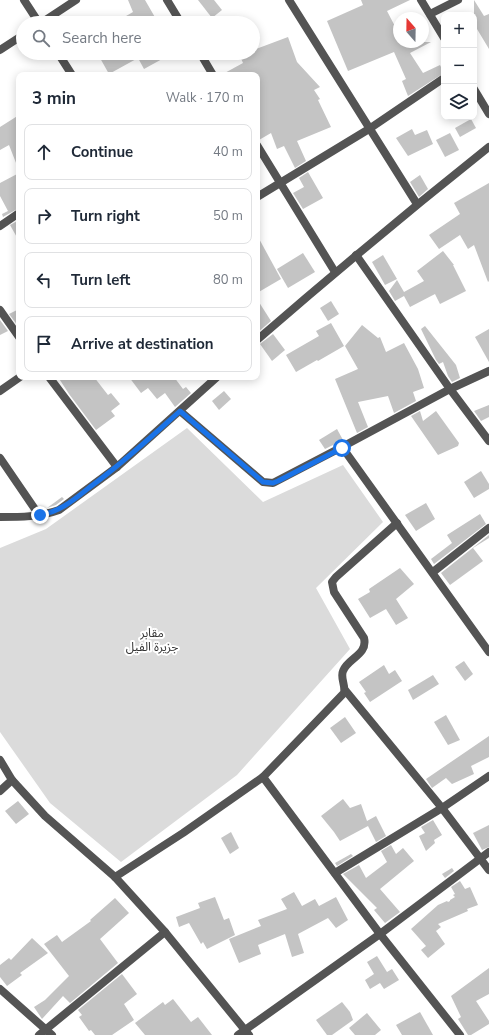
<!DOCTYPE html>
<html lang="en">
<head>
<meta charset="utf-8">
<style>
  :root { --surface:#fff; --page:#f6f6f7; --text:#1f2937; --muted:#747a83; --line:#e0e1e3 }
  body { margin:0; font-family:"Nunito Sans","Noto Sans Arabic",sans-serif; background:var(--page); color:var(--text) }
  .controls { position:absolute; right:12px; top:12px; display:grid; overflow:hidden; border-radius:8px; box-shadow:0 2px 10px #0003 }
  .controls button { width:36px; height:36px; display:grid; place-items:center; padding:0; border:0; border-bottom:1px solid var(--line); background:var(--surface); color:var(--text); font:20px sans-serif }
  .compass { position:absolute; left:393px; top:12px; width:36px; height:36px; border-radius:50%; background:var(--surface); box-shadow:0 2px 10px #0003; rotate:340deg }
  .stop { position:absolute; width:12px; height:12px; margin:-9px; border:3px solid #1a73e8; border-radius:50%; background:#fff }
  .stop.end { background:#1a73e8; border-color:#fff; box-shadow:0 1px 4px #0008 }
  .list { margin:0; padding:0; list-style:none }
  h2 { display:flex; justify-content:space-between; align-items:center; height:52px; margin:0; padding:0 16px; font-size:17px }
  h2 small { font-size:13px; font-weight:400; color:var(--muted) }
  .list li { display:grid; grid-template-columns:26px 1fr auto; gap:12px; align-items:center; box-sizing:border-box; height:56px; margin:0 8px 8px; padding:0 8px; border:1px solid var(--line); border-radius:8px }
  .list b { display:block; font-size:15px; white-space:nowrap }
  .list em { font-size:13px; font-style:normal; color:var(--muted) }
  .icon { flex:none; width:22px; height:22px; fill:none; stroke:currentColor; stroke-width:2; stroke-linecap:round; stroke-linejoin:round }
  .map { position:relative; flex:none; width:489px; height:1035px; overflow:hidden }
  .search { position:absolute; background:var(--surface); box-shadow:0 2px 10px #0003; left:16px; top:16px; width:244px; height:44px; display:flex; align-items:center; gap:10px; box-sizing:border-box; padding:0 14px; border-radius:22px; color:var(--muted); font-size:15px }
  .panel { position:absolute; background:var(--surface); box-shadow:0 2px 10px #0003; left:16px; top:72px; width:244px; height:308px; border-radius:8px }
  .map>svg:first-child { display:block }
  .green { fill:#dbdbdb }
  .building { fill:#c4c4c4 }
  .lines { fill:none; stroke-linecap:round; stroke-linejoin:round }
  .street { stroke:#545454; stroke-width:8 }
  .route { stroke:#1a73e8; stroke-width:5 }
  .labels { text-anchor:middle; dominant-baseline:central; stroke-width:4; stroke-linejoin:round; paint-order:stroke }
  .park-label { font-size:12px; fill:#323232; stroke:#fff }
</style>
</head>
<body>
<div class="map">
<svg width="489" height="1035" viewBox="0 0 489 1035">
  <rect width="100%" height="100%" fill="#fff"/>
  <polygon class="green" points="187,428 263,502 343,465 383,522 316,588 350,649 237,775 121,862 50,803 0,732 0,548 46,529"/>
  <g class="building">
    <polygon points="128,0 145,0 156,19 149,23 114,23 133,12"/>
    <polygon points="198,0 214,0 222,10 212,18"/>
    <polygon points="361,0 410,0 387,11 399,34 399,42 431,42 410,53 423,73 440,65 444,73 408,96 402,81 406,79 394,52 348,71 327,21 363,5"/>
    <polygon points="474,0 484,16 489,14 489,49 474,24"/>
    <polygon points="288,37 297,62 320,87 314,90 320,99 318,100 331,127 297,141 306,161 295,168 284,146 277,149 271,133 259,140 257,140 257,75 221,75 243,63 240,56 246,53 253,53 253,50"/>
    <polygon points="108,53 173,53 144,69 138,58 109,74 100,58"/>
    <polygon points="19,115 19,168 18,168 9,145 0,150 0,127"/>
    <polygon points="471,119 476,128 460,137 455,128"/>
    <polygon points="412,129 415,135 427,130 433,144 408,156 396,138"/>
    <polygon points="450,133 459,150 445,157 436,140"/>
    <polygon points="308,172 323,198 303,209 293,193 304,187 299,178"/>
    <polygon points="19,173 19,208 3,217 2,214 8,211 0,196 0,183"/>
    <polygon points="420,175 428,189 419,197 410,182"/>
    <polygon points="489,183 489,281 488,282 474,245 468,249 460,235 439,249 429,235 460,214 454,203"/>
    <polygon points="19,220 19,241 10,225"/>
    <polygon points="257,235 281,279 257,293"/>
    <polygon points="443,251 454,265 453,265 466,291 440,304 435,294 410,307 404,296 395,301 389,291 397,280 404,292 424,281 417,271"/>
    <polygon points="303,253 315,272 288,288 277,269"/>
    <polygon points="383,255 397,279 385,285 372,262"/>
    <polygon points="257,299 271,321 257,333"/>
    <polygon points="331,301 339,314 328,321 320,308"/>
    <polygon points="19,309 19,326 18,326 9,314"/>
    <polygon points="0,320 8,331 0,335"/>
    <polygon points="331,323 344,346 318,361 317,360 296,372 286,355 319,336 316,331"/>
    <polygon points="362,325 378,338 380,337 386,352 404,343 418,369 424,388 413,392 416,401 394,413 388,396 358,402 368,427 357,433 335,379 358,369 345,346"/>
    <polygon points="425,326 456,365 460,378 452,382 448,376 443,362 439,364 436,360 421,329"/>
    <polygon points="489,329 489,362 475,337"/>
    <polygon points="273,334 285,350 272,361 260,344"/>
    <polygon points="58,377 94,377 108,395 111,393 120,404 111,411 115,416 96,430 69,394"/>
    <polygon points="129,377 174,377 183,389 186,387 191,393 175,407 165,393 157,399 148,388 141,393"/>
    <polygon points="224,391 231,399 219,410 212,401"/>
    <polygon points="489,405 489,417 481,421 474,411"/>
    <polygon points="420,411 423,421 436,411 459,443 458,446 438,455 411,416"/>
    <polygon points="337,429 343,440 325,449 319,440"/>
    <polygon points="481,471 489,484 489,489 474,498 464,482"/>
    <polygon points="62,497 64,499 56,505 47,508"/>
    <polygon points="426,503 435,519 416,531 405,515"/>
    <polygon points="480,514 486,524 434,564 431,559 452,543 447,535"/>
    <polygon points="489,535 489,538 473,548 483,561 450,585 441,573"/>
    <polygon points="400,568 414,584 396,599 408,618 396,625 386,609 370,618 358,599 370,592 369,589"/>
    <polygon points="464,661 473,674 465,681 455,667"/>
    <polygon points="384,665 389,674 395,670 402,681 370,702 364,693 366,692 359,682"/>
    <polygon points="433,675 439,684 413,700 408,690"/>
    <polygon points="446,715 460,740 448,745 434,722"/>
    <polygon points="345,717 356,733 341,743 330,728"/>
    <polygon points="489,736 489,757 471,766 474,774 452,784 446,778 432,788 426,779"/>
    <polygon points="343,799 350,808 361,804 367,821 376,816 386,836 376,842 368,826 340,841 334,832 321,816"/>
    <polygon points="18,801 29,814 16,824 5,811"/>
    <polygon points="433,820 442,835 434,840 435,843 426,851 419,836 425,833 421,827"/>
    <polygon points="489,825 489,847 482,850 473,833"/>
    <polygon points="231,832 239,848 230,854 221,838"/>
    <polygon points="391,845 396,854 403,848 414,861 380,889 400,912 385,923 374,910 377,908 343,874 359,865 366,878 387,862 381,851"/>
    <polygon points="351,854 353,856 337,866 335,863"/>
    <polygon points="452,868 454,871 445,878 442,874"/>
    <polygon points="460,881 465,889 470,887 478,905 467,909 468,911 438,924 441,927 436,931 445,944 428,958 421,950 426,946 411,929 438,905 447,901 448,902 450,901 450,900 455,897 453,895 455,894 451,887"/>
    <polygon points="294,892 302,906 315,899 319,906 336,897 348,920 336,928 328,918 298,934 304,953 292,957 285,934 258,945 261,954 239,963 229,939 261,926 258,920 287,909 281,899"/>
    <polygon points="215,897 224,920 229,918 235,935 207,949 203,942 201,944 189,923 179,927 176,917 200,908 198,903"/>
    <polygon points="115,898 129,913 100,939 118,963 70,1003 63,996 42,1019 34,1007 45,1000 69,976 44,944 57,935 62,942 91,921 90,920"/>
    <polygon points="32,938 48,953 20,973 22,975 7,986 0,977 0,965 9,958 11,960"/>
    <polygon points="377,956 387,972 392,969 399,980 384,989 380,983 370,989 365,980 374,974 367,962"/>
    <polygon points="489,968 489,994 476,1001 489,1021 489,1024 471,1035 468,1035 458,1019 461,1017 451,996"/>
    <polygon points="122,974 137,994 124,1004 134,1020 112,1035 95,1035 91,1030 89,1031 79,1017 82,1015 78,1010"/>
    <polygon points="173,999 191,1022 198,1017 212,1035 145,1035 135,1023 163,1002 165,1005"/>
    <polygon points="342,1002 350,1012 353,1020 332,1035 327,1035 316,1020"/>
    <polygon points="420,1012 433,1035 402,1035 396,1025"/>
    <polygon points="367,1013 381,1030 375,1035 355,1035 349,1028"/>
  </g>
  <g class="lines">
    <g class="street">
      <polyline points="24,0 39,23"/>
      <polyline points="167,0 181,23"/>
      <polyline points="289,0 417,204"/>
      <polyline points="421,0 444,38"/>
      <polyline points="430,14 458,0"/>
      <polyline points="41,23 76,0"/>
      <polyline points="0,50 23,35"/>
      <polyline points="58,53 72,75"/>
      <polyline points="200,53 213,75"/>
      <polyline points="474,89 489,114"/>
      <polyline points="257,145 335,272"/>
      <polyline points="257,197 369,129 444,78"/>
      <polyline points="0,226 19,213"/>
      <polyline points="356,255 450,389 489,441"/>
      <polyline points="0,310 19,337"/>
      <path d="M257,340C333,274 410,210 489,147"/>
      <polyline points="49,377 117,467"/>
      <polyline points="0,391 20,377"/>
      <polyline points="180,411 263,482 273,483 342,447 450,389 489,371"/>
      <polyline points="342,447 489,652"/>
      <polyline points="0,458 39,515"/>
      <path d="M0,517C20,517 40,517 59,510L117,467L217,377"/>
      <polyline points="433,572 489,528"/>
      <polyline points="345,690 442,808 489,870"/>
      <polyline points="0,760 12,780 45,816 115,877 165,932 249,1035"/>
      <polyline points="263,777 380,934 460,1035"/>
      <polyline points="0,791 12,780"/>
      <polyline points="335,873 442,808 489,776"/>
      <path d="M115,877L183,833L263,777L344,693C346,686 340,678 343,671C348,658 368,655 364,638L334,592L332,582L336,577L397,523"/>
      <polyline points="0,989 52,1035"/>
      <polyline points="39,1035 165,932"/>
      <polyline points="238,1035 380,934 489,852"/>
    </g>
  </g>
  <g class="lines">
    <path class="route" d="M40,515C60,512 75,499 90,487C122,464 151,437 180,411L263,482L273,483L278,481L342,448"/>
  </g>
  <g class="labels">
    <g class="park-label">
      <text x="152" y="633">مقابر<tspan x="152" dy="14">جزيرة الفيل</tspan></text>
    </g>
  </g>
</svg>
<div class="controls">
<button>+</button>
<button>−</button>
<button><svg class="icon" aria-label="layers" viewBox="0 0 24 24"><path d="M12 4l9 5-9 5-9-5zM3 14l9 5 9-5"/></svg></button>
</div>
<svg class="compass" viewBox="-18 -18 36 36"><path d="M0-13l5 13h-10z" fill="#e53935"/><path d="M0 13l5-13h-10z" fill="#747a83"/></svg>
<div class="stop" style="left:342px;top:448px"></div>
<div class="stop end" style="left:40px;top:515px"></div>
<div class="search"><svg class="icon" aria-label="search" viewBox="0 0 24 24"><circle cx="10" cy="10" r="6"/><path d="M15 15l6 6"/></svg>Search here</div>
<section class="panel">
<h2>3 min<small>Walk · 170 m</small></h2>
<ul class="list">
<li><svg class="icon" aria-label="ahead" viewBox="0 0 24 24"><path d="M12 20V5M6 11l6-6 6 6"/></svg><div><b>Continue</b></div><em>40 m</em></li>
<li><svg class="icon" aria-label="right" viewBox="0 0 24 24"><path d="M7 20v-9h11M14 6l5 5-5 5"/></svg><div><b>Turn right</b></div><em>50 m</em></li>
<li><svg class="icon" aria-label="left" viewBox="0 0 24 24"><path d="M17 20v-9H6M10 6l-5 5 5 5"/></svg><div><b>Turn left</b></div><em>80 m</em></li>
<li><svg class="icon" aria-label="arrive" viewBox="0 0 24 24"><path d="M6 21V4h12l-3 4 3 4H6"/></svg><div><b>Arrive at destination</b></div></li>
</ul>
</section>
</div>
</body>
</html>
